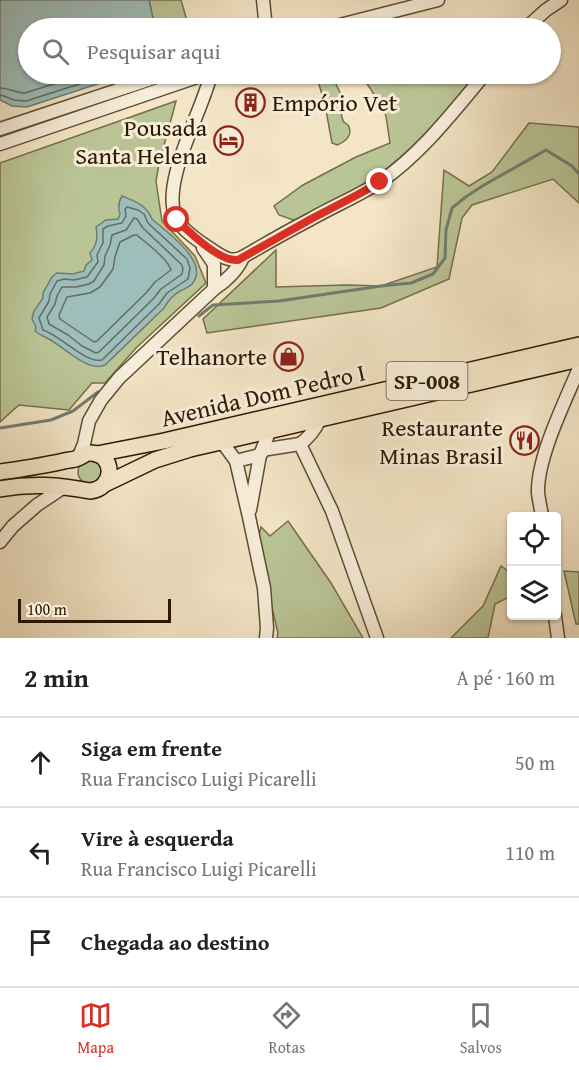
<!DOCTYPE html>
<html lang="pt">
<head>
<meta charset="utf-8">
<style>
  :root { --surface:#fff; --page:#f2f2f2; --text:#222; --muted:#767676; --line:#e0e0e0; --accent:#d93025 }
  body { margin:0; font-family:"Gentium Book Plus",serif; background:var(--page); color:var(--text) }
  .controls { position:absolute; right:18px; bottom:18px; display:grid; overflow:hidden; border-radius:6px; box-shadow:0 2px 4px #0004 }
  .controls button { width:54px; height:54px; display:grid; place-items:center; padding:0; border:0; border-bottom:2px solid var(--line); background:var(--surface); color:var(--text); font:30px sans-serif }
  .scale { position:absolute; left:18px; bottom:15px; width:153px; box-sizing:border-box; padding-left:6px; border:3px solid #2e1900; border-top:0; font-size:16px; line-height:21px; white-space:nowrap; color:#2e1900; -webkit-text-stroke:4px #f7eeda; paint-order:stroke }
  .stop { position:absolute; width:18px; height:18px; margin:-14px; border:4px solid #d93025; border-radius:50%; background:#fff }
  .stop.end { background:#d93025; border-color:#fff; box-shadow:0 2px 6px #0008 }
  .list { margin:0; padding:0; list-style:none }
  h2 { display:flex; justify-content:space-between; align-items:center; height:78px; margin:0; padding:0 24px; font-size:26px }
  h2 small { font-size:20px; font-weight:400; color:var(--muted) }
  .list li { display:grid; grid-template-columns:39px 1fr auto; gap:18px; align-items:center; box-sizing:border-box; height:90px; padding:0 24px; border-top:2px solid var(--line) }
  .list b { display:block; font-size:22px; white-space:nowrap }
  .list p { margin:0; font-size:20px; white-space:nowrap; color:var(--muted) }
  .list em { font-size:20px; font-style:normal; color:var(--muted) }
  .icon { flex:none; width:33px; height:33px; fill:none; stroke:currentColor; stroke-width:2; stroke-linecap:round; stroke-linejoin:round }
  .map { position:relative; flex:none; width:579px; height:638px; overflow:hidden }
  .search { position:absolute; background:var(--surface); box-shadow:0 2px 4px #0004; left:18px; right:18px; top:18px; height:66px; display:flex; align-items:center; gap:15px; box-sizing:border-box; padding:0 21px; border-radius:33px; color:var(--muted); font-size:22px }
  .sheet { height:348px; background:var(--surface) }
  nav { display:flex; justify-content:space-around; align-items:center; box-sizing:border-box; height:84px; border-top:2px solid var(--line); background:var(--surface); font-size:16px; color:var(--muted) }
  nav a { display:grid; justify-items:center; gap:3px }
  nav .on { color:var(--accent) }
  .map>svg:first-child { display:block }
  .green { fill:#bac596; stroke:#746f4b; stroke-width:1.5 }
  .water { fill:#9dbebb; stroke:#717c70; stroke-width:1.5 }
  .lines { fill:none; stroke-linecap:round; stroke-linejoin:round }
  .shore { stroke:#666c5e; stroke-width:1.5 }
  .stream { stroke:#717c70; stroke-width:3 }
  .minor-casing { stroke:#5f4c32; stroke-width:15 }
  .major-casing { stroke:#2e1900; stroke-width:18 }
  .minor { stroke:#f7eeda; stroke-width:12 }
  .major { stroke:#f3e5c6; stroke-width:15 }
  .route { stroke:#d93025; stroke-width:8 }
  .labels { text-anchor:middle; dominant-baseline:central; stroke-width:6; stroke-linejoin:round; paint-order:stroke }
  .shield { fill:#f7eeda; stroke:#6a5941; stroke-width:1.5 }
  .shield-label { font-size:22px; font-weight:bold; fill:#2e1900 }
  .poi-label { font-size:24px; fill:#2e1900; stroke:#f7eeda; text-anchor:end }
  .street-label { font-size:24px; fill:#2e1900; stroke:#f7eeda }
</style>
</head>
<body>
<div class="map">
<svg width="579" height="638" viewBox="0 0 579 638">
  <rect width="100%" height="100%" fill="#f3e5c6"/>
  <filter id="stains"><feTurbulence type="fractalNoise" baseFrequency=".00333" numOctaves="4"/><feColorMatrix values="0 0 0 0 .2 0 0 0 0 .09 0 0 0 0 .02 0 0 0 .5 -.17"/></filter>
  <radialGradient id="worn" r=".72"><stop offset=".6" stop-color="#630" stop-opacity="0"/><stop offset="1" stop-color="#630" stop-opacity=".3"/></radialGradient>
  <g class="green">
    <polygon points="149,0 181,0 189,28 155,28"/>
    <path d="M316,74H334L335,82L344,101L340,106C341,111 341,118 344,122C345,123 347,124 348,125C354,135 345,142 337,145L332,143L325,105Z"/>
    <polygon points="360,74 480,74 406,158 363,186 296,221 279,215 274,206 303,185 356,157 390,143 386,116 370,88"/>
    <polygon points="176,101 159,164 156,181 162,221 195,256 206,283 136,348 105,383 92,383 69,410 19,405 0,422 0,163"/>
    <polygon points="529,123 579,127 579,203 553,179 472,205 462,218 449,279 381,308 207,333 203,319 276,250 276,287 347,285 381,286 437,267 444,170 469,186 492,172"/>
    <circle cx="90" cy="472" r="12"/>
    <polygon points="288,521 331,583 363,638 277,638 278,633 259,553 258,539 261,527 270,536"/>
    <polygon points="501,566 511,573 511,596 495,604 488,638 451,638 483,606"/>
    <polygon points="564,571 579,572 579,624 576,624"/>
  </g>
  <g class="water">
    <polygon points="0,0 149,0 155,28 28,28 28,74 128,74 27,107 12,106 0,100"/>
    <path d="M122,196C134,201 147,205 152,219C166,232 211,262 192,284C188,288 184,289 180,291C173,295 168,301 164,308L105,365C89,372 68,351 55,343C49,338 41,336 35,331L36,327L32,319L34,311L43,298V293L52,277L57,273L73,274L84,271L86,265L92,260L90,253C97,246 98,237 96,227L106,220L118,219L120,214C118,207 118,202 122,196Z"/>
  </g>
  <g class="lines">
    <g class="shore">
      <path d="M0,88C9,88 16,93 25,93L85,74"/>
      <polyline points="0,95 4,96 14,100 26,101 111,74"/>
      <path d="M127,207L138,210L144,214L148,223L187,259L190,268L188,279L167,293L159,304L102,360C86,364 60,335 43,330L39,318L49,301L50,294L57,281L64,279L74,280L87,277L98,262L97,255L103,243V229L108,226L122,223L126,216L125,209Z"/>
      <polygon points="134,218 137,219 143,228 181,264 183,268 182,274 161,289 153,299 99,352 96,353 82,346 68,335 49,324 47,317 55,304 57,296 62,287 76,287 89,284 94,281 104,265 105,256 110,245 112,235 126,230"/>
      <path d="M134,235H137C147,244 167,258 171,270L155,282L146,293L97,341L94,342L60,319L59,315L67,297L90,293L100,287L113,269L115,257L120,242Z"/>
    </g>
    <g class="stream">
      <polyline points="199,316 213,305 279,301 381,286 411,283 433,274 445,258 446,230 452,208 467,196 484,185 546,150 572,166 579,174"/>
      <polyline points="0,428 51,420 73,411 98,392"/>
    </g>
    <defs>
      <g id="minor">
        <polyline points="263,0 266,28"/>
        <polyline points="328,28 438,0"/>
        <polyline points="526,28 546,10 561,0"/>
        <path d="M211,74C203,110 160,183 176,218C181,229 196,239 206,246C218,253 229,265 243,257"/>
        <polyline points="0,129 166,74"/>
        <polyline points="0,144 206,74"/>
        <polyline points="203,248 214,264 214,289"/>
        <path d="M320,419C315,430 310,437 300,444L332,511L377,638"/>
        <polyline points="222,442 236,461 249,517 264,588 267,628 266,638"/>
        <path d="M78,458L84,444L89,421L101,400L119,378L214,289C225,282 238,270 243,257C265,244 288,231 311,219C334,206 358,196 380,182C422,153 453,112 485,74"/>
        <polyline points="236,461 260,455 264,450 268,449 300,444"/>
        <polyline points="250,510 260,455 270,430"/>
        <path d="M542,516C541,509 539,501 538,493C537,457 565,402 579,368"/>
        <polyline points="0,542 13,526 37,505 64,487"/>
        <polyline points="555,616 558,638"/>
      </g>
      <g id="major">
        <polyline points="97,454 164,441 579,345"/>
        <path d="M0,472C21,469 43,466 64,461C68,460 74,460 78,458C83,456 85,453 90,453C115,453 116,488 90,491C58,485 32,483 0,489"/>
        <polyline points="105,484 155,460 190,449 579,359"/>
      </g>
    </defs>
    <use href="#minor" class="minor-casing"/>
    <use href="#major" class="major-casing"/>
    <use href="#minor" class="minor"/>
    <use href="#major" class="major"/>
  </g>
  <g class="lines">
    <path class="route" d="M177,220C190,233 220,262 238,260L311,219L357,195L380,182"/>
  </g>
  <defs>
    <symbol id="building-ring" viewBox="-11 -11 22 22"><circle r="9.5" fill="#f7eeda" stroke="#8f2418" stroke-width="1.5"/><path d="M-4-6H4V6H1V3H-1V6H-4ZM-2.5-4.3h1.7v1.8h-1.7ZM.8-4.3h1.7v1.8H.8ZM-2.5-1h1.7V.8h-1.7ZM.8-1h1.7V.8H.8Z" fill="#8f2418"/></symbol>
    <symbol id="hotel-ring" viewBox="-11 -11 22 22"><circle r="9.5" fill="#f7eeda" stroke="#8f2418" stroke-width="1.5"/><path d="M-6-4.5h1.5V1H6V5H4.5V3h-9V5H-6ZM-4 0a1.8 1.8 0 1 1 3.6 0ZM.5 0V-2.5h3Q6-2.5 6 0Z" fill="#8f2418"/></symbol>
    <symbol id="shop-ring" viewBox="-11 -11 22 22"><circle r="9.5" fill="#f7eeda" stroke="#8f2418" stroke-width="1.5"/><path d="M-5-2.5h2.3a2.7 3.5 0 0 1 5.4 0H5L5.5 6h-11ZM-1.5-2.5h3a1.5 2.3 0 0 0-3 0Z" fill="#8f2418"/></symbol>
    <symbol id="restaurant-ring" viewBox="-11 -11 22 22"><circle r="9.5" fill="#f7eeda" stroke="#8f2418" stroke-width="1.5"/><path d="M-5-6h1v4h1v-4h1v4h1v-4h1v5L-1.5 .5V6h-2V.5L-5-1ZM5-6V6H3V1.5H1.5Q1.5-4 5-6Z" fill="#8f2418"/></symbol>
  </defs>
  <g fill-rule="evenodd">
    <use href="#building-ring" x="234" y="86" width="33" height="33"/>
    <use href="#hotel-ring" x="212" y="124" width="33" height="33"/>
    <use href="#shop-ring" x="272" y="340" width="33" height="33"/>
    <use href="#restaurant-ring" x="508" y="424" width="33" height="33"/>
  </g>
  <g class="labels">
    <rect class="shield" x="386.5" y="362" width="81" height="38" rx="4.5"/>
    <g class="shield-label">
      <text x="427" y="381">SP-008</text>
    </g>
    <g class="poi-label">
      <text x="272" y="102" text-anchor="start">Empório Vet</text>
      <text x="207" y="127">Pousada<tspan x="207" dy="28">Santa Helena</tspan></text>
      <text x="267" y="356">Telhanorte</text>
      <text x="503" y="427">Restaurante<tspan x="503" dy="28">Minas Brasil</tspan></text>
    </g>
    <g class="street-label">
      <text transform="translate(263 395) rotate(-13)">Avenida Dom Pedro I</text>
    </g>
  </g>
  <rect width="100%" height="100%" filter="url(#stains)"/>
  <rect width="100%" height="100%" fill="url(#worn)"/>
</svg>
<div class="controls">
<button><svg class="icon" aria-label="locate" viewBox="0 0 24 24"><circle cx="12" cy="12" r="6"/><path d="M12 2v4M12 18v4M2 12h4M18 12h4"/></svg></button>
<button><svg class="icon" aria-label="layers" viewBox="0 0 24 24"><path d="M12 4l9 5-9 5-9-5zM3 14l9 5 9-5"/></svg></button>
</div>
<div class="scale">100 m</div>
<div class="stop" style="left:177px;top:220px"></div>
<div class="stop end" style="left:380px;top:182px"></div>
<div class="search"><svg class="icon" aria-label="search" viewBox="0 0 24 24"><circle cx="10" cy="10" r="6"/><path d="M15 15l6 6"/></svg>Pesquisar aqui</div>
</div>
<section class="sheet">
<h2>2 min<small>A pé · 160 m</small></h2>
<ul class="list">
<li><svg class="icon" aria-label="ahead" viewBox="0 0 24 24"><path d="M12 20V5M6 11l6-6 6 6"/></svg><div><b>Siga em frente</b><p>Rua Francisco Luigi Picarelli</p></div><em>50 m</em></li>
<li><svg class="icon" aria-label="left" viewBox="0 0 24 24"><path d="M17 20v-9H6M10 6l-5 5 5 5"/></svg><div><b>Vire à esquerda</b><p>Rua Francisco Luigi Picarelli</p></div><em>110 m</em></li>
<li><svg class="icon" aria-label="arrive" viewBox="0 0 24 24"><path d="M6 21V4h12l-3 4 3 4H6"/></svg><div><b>Chegada ao destino</b></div></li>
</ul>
</section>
<nav>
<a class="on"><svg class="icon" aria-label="map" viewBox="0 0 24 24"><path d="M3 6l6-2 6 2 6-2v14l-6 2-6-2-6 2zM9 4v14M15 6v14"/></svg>Mapa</a>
<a><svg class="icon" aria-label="directions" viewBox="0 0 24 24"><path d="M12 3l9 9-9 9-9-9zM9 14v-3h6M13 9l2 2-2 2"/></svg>Rotas</a>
<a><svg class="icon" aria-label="saved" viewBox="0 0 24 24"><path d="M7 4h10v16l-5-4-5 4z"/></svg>Salvos</a>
</nav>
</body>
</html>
